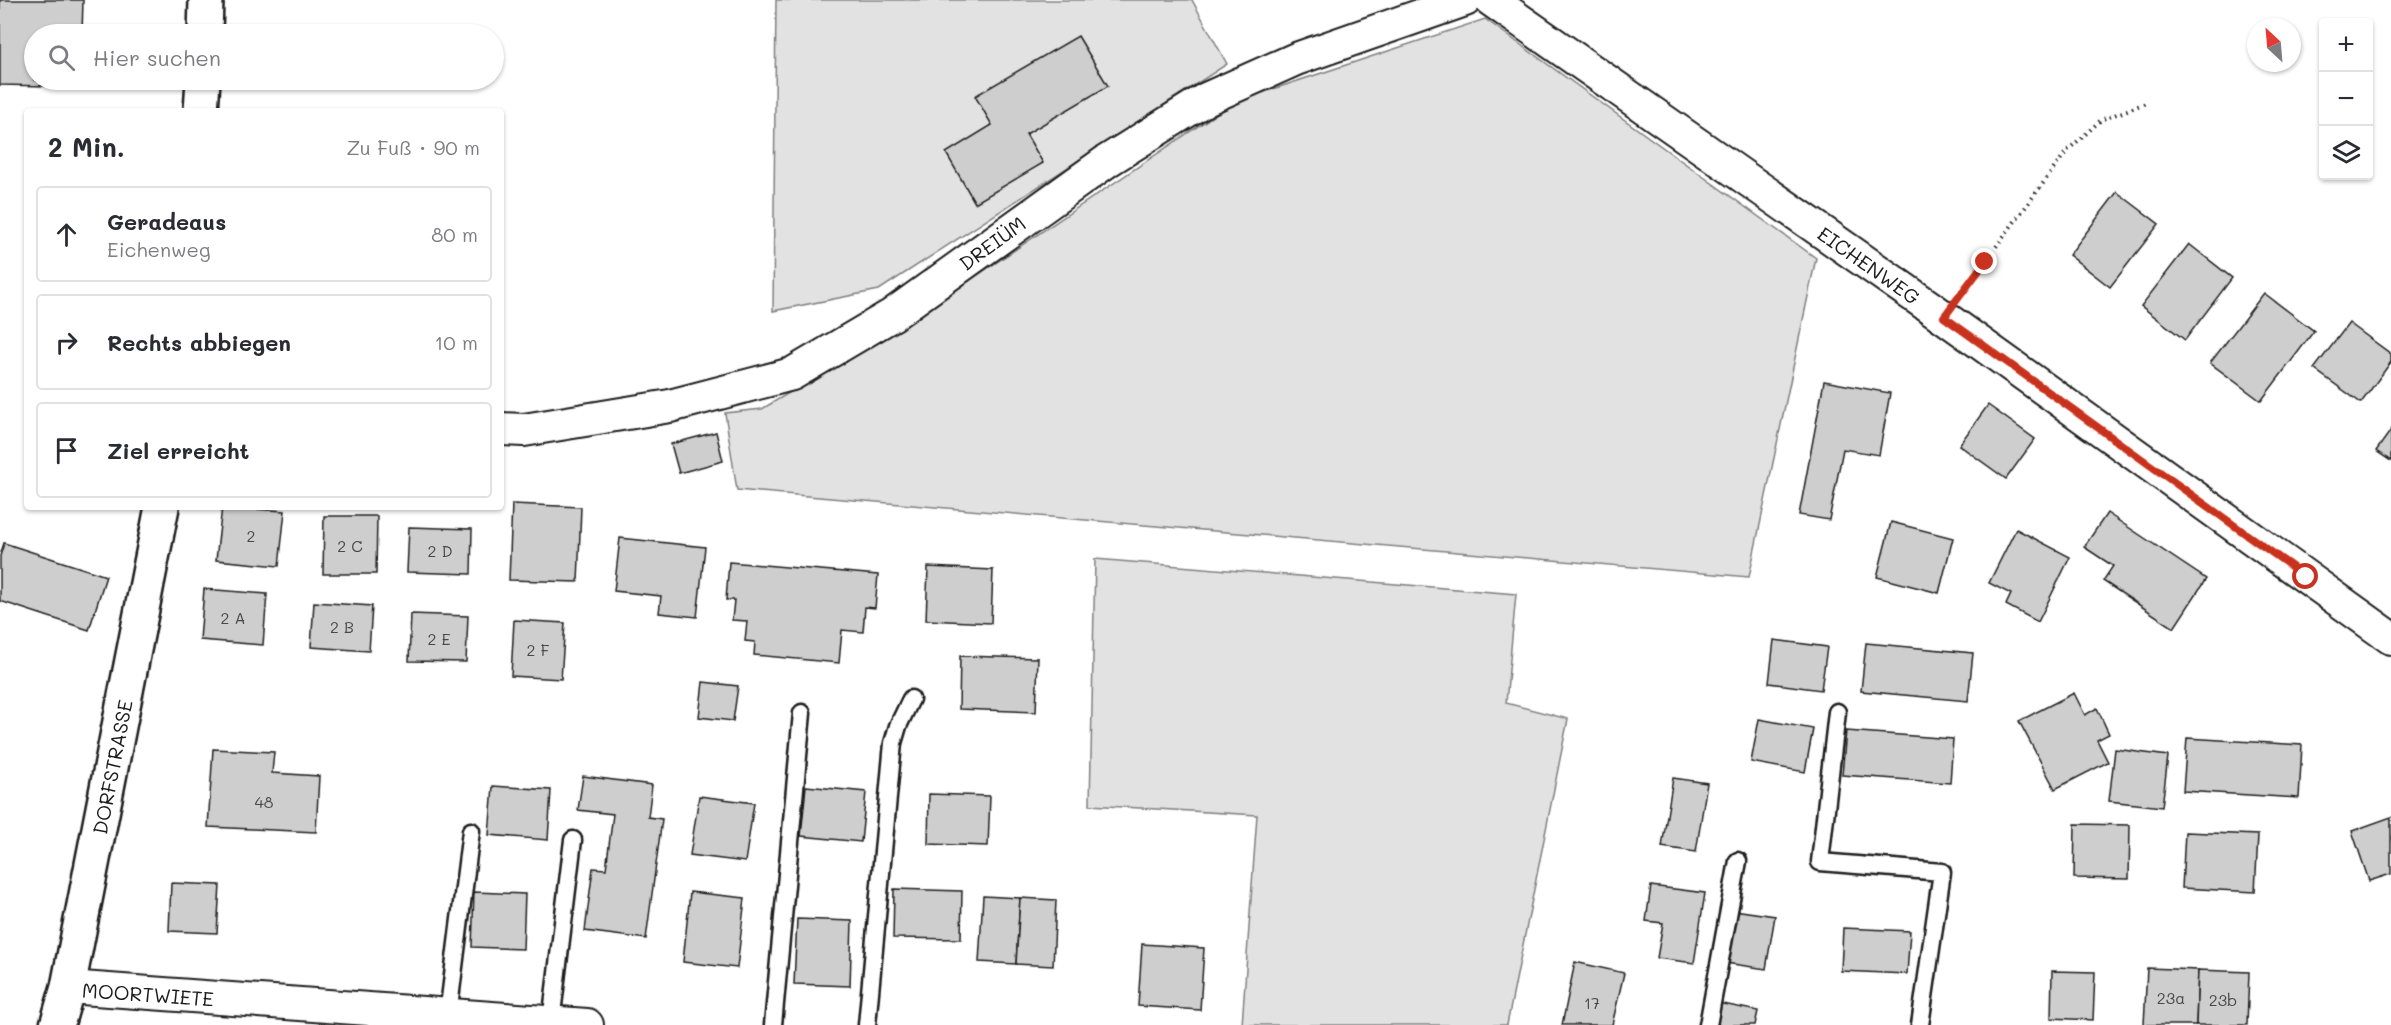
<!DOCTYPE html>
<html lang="de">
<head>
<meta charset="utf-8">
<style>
  :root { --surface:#fff; --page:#f2f2f3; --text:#2b2b33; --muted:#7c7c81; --line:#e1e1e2 }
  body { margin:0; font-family:Mali,sans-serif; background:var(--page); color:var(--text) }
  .controls { position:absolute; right:18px; top:18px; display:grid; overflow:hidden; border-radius:6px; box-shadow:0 2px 4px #0004 }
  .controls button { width:54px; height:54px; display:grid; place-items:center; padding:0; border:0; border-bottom:2px solid var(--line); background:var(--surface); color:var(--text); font:30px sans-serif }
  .compass { position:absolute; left:2247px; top:18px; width:54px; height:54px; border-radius:50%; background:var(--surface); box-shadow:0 2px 4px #0004; rotate:334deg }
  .stop { position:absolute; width:18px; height:18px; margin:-14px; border:4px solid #c8321e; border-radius:50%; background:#fff }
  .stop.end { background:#c8321e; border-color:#fff; box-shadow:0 2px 6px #0008 }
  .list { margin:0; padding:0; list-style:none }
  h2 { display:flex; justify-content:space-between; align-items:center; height:78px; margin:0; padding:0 24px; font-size:26px }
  h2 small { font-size:20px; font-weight:400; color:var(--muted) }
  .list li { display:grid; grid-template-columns:39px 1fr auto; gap:18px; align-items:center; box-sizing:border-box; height:96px; margin:0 12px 12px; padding:0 12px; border:2px solid var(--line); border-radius:6px }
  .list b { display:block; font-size:22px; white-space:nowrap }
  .list p { margin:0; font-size:20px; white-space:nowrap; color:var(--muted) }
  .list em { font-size:20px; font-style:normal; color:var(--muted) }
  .icon { flex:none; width:33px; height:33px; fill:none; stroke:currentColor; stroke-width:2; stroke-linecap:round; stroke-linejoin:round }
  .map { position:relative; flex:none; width:2391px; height:1025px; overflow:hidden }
  .search { position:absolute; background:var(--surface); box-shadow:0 2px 4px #0004; left:24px; top:24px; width:480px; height:66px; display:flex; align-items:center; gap:15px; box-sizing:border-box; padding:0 21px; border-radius:33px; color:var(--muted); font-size:22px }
  .panel { position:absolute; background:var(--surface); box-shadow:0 2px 4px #0004; left:24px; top:108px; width:480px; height:402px; border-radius:6px }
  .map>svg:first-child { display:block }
  .green { fill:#e2e2e2; stroke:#7f7f7f; stroke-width:1.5 }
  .building { fill:#cecece; stroke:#1c1c1c; stroke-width:1.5 }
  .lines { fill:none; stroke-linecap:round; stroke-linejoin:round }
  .lane-casing { stroke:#1c1c1c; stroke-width:21 }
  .street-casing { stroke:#1c1c1c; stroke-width:36 }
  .secondary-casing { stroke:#1c1c1c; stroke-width:38 }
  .path { stroke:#1c1c1c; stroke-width:4; stroke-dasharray:1.5 4.5; stroke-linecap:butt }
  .lane { stroke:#fff; stroke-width:16 }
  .street { stroke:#fff; stroke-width:32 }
  .secondary { stroke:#fff; stroke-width:33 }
  .route { stroke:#c8321e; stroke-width:8 }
  .labels { text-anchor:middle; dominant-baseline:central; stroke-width:5; stroke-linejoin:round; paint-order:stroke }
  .number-label { font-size:16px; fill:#484848 }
  .street-label { font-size:20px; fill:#1c1c1c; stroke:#fff }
</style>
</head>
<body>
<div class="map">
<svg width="2391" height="1025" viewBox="0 0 2391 1025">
  <rect width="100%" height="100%" fill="#fff"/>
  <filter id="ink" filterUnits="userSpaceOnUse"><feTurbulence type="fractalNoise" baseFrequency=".0167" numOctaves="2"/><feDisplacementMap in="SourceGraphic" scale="12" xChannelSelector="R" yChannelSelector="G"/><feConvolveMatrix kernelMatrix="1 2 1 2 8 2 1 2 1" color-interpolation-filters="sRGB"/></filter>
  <g filter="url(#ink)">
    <g class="green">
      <polygon points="776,0 1192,0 1227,64 879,290 773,311"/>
      <polygon points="1485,19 1816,258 1749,577 737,490 725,413 762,409 908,322 1234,102"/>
      <polygon points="1095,559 1516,594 1506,703 1568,719 1507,1025 1242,1025 1257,815 1090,805"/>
    </g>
    <g class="building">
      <polygon points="0,0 83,0 82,34 34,34 34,80 48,80 48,86 0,85"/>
      <polygon points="1078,36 1108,86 1026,134 1043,163 975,203 946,153 992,125 975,96"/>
      <polygon points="2117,192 2159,224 2110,287 2069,255"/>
      <polygon points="2189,244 2232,278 2185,340 2141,306"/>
      <polygon points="2264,293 2314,331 2261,401 2210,363"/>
      <polygon points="2349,323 2391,354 2391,362 2361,403 2314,369"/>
      <polygon points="1824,381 1890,393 1879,455 1843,449 1829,520 1799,515"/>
      <polygon points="1988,405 2035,439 2006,479 1959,445"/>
      <polygon points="2391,430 2391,461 2376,451"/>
      <polygon points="716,432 723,461 679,473 671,444"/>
      <polygon points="512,504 581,507 578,582 509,580"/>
      <polygon points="222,507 285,511 279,566 216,560"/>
      <polygon points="2107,513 2206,579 2174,628 2103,581 2113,566 2084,547"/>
      <polygon points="324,516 377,516 376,574 323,574"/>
      <polygon points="1891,522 1953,538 1939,593 1877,577"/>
      <polygon points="409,527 472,529 471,574 407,572"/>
      <polygon points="2016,529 2070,557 2038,622 2006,605 2011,594 1989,583"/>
      <polygon points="620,538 705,547 697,617 659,613 661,596 614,591"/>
      <polygon points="4,543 106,576 89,630 0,601 0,556"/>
      <polygon points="729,562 878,575 875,608 865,607 863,632 842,630 839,663 754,655 755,642 745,641 747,621 732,620 734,600 726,600"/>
      <polygon points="928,567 993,570 991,623 926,620"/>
      <polygon points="204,589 267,594 263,645 200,640"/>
      <polygon points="314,602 372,606 369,651 311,647"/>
      <polygon points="411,614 468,616 466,662 409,661"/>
      <polygon points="514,620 565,623 561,679 511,676"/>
      <polygon points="1774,640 1827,647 1821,690 1769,683"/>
      <polygon points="1866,643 1973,653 1968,701 1861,691"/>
      <polygon points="960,656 1038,658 1036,712 959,709"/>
      <polygon points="703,682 738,686 733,721 699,717"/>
      <polygon points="2074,693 2085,715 2097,708 2109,734 2097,740 2108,762 2055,789 2019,721"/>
      <polygon points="1759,719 1813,729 1805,772 1751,762"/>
      <polygon points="1846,731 1953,739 1950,783 1842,775"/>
      <polygon points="2187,738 2302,745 2299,798 2183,791"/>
      <polygon points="213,749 274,752 272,773 319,776 316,832 208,827"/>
      <polygon points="2115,749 2168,756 2162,807 2109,801"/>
      <polygon points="583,776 652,785 648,817 662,819 646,939 585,931 593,868 606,869 613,814 578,810"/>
      <polygon points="1673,778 1707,783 1696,852 1662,847"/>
      <polygon points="493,786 551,790 548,840 489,835"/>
      <polygon points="806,786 866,792 861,842 801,836"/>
      <polygon points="929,794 990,796 988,846 928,844"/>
      <polygon points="699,796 754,803 745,862 690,855"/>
      <polygon points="2391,817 2391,874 2369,881 2352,831"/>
      <polygon points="2075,824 2130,825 2129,879 2074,878"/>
      <polygon points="2185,832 2258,835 2255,892 2182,888"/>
      <polygon points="171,883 220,885 217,933 169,931"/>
      <polygon points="1651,886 1705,893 1694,963 1657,958 1663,923 1646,921"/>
      <polygon points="894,889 962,891 961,939 893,938"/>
      <polygon points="474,892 525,894 523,949 472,947"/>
      <polygon points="690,892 745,898 737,968 683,962"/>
      <polygon points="983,896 1020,898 1016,964 979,962"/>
      <polygon points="1020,898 1056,900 1053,966 1016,964"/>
      <polygon points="1734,910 1775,916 1766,969 1726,963"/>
      <polygon points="797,919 852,921 850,986 794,984"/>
      <polygon points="1843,928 1910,931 1907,974 1841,971"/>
      <polygon points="1142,944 1204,948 1200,1010 1138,1006"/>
      <polygon points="1575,962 1624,973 1612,1025 1562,1025"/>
      <polygon points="2147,968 2198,970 2196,1025 2144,1025"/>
      <polygon points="2198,970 2249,972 2247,1025 2196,1025"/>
      <polygon points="2052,971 2095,972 2093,1020 2051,1018"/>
      <polygon points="1718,1003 1758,1011 1755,1025 1714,1025"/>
    </g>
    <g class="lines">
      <defs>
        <g id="lane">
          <polyline points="1837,712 1820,862 1942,872 1920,1025"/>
          <polyline points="448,1015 471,831"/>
          <polyline points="551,1022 573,840"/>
          <polyline points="773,1025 802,713"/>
          <polyline points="867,1025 893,743 898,726 911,699"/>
          <polyline points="1708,1025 1738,861"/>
        </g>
        <g id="street">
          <polyline points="1491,0 1944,317 2391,638"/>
          <polyline points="501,429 524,430 670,406 792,374 892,315 1107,161 1206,99 1296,59 1465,0"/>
          <polyline points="68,987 587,1025"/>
        </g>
        <g id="secondary">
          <polyline points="205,34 206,0"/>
          <polyline points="201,111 203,80"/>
          <polyline points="57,1025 68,987 162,507"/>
        </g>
      </defs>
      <use href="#lane" class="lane-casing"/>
      <use href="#street" class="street-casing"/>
      <use href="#secondary" class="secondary-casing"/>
      <polyline class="path" points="1964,290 2067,151 2101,120 2146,103"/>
      <use href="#lane" class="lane"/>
      <use href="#street" class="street"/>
      <use href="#secondary" class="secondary"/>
    </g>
  </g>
  <g class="lines" filter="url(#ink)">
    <polyline class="route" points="1985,262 1944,317 2306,577"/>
  </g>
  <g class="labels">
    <g class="number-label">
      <text x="251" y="535">2</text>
      <text x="350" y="545">2 C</text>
      <text x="440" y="550">2 D</text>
      <text x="233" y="617">2 A</text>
      <text x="342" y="626">2 B</text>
      <text x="439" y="638">2 E</text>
      <text x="538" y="649">2 F</text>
      <text x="264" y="801">48</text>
      <text x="2171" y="997">23a</text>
      <text x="2223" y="999">23b</text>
      <text x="1592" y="1002">17</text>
    </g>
    <g class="street-label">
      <text transform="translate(992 243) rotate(-36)">DREIÜM</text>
      <text transform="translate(1869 265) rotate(35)">EICHENWEG</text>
      <text transform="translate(112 767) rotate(-79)">DORFSTRASSE</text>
      <text transform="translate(148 994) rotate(4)">MOORTWIETE</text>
    </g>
  </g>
</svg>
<div class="controls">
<button>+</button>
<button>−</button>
<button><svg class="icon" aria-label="layers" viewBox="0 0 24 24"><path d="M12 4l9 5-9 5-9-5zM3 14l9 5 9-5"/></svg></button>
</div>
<svg class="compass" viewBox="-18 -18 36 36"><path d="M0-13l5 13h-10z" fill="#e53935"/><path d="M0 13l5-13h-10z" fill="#7c7c81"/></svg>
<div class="stop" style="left:2306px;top:577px"></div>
<div class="stop end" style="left:1985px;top:262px"></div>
<div class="search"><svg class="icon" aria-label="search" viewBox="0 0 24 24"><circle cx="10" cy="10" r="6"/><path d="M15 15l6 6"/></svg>Hier suchen</div>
<section class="panel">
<h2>2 Min.<small>Zu Fuß · 90 m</small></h2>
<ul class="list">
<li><svg class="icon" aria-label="ahead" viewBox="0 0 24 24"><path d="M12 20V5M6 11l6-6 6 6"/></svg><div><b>Geradeaus</b><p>Eichenweg</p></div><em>80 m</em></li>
<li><svg class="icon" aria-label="right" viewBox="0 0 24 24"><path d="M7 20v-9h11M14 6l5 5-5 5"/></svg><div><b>Rechts abbiegen</b></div><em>10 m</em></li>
<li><svg class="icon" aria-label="arrive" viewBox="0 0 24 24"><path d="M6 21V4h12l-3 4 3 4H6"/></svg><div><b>Ziel erreicht</b></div></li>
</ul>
</section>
</div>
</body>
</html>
